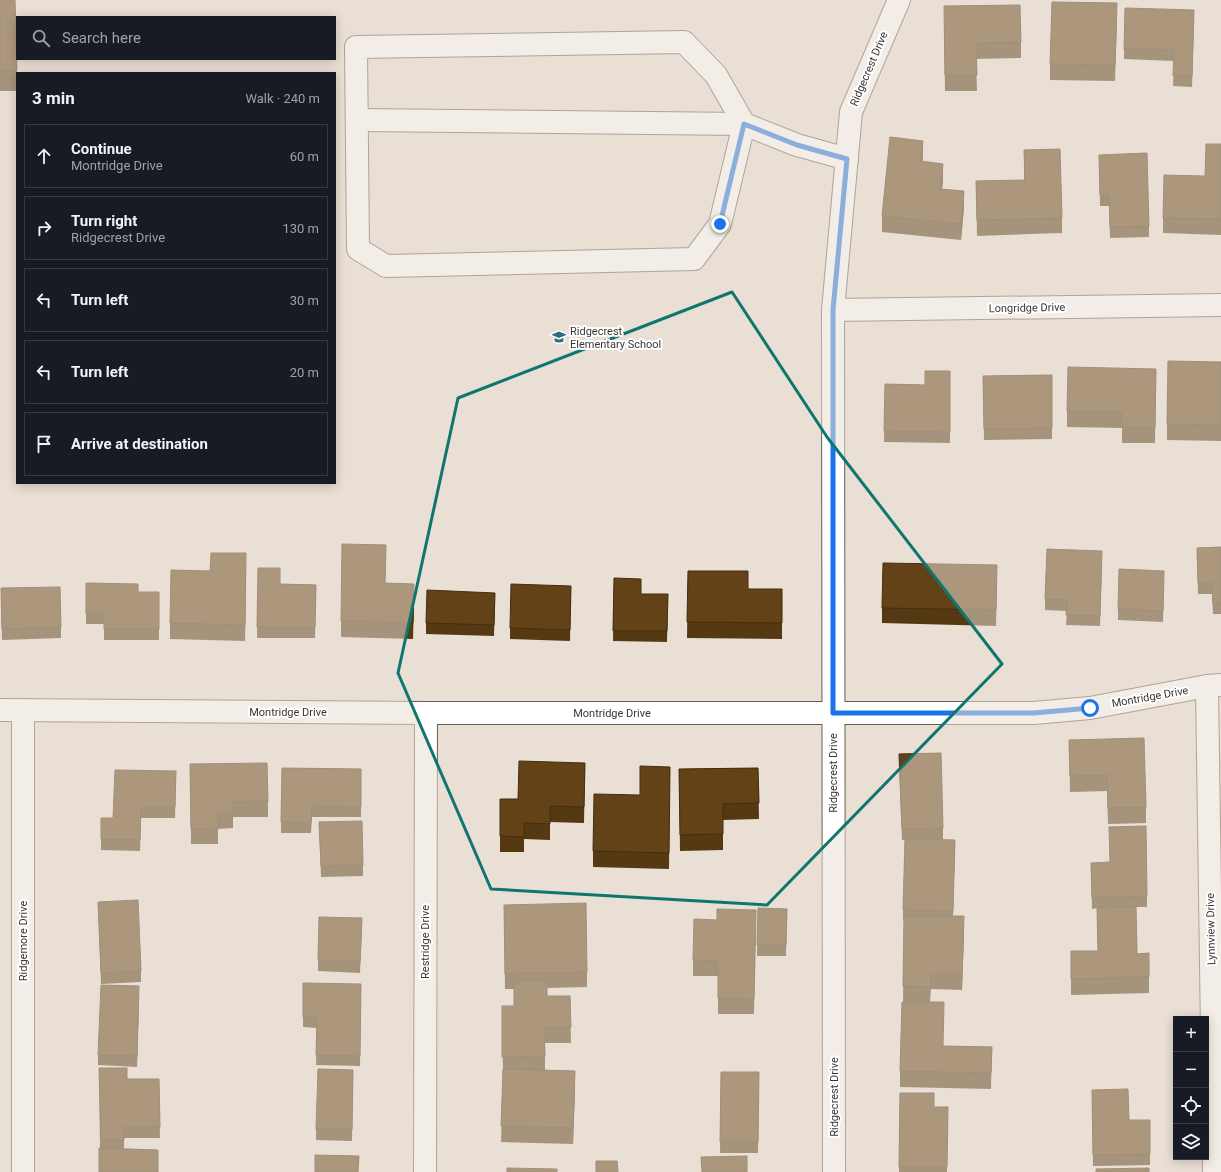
<!DOCTYPE html>
<html lang="en">
<head>
<meta charset="utf-8">
<style>
  :root { --surface:#171b24; --page:#242831; --text:#f1f3f6; --muted:#9ea1a6; --line:#363941 }
  body { margin:0; font-family:Roboto,sans-serif; background:var(--page); color:var(--text) }
  .controls { position:absolute; right:12px; bottom:12px; display:grid; overflow:hidden; border-radius:0px; box-shadow:0 2px 10px #0003 }
  .controls button { width:36px; height:36px; display:grid; place-items:center; padding:0; border:0; border-bottom:1px solid var(--line); background:var(--surface); color:var(--text); font:20px sans-serif }
  .stop { position:absolute; width:12px; height:12px; margin:-9px; border:3px solid #1a73e8; border-radius:50%; background:#fff }
  .stop.end { background:#1a73e8; border-color:#fff; box-shadow:0 1px 4px #0008 }
  .list { margin:0; padding:0; list-style:none }
  h2 { display:flex; justify-content:space-between; align-items:center; height:52px; margin:0; padding:0 16px; font-size:17px }
  h2 small { font-size:13px; font-weight:400; color:var(--muted) }
  .list li { display:grid; grid-template-columns:26px 1fr auto; gap:12px; align-items:center; box-sizing:border-box; height:64px; margin:0 8px 8px; padding:0 8px; border:1px solid var(--line); border-radius:0px }
  .list b { display:block; font-size:15px; white-space:nowrap }
  .list p { margin:0; font-size:13px; white-space:nowrap; color:var(--muted) }
  .list em { font-size:13px; font-style:normal; color:var(--muted) }
  .icon { flex:none; width:22px; height:22px; fill:none; stroke:currentColor; stroke-width:2; stroke-linecap:round; stroke-linejoin:round }
  .map { position:relative; flex:none; width:1221px; height:1172px; overflow:hidden }
  .search { position:absolute; background:var(--surface); box-shadow:0 2px 10px #0003; left:16px; top:16px; width:320px; height:44px; display:flex; align-items:center; gap:10px; box-sizing:border-box; padding:0 14px; border-radius:0px; color:var(--muted); font-size:15px }
  .panel { position:absolute; background:var(--surface); box-shadow:0 2px 10px #0003; left:16px; top:72px; width:320px; height:412px; border-radius:0px }
  .map>svg:first-child { display:block }
  .lines { fill:none; stroke-linecap:round; stroke-linejoin:round }
  .minor-casing { stroke:#665e54; stroke-width:24 }
  .minor { stroke:#fff; stroke-width:22 }
  .wall { fill:#543913 }
  .shaded-wall { fill:#452e0f }
  .building { fill:#624216; stroke:#452e0f }
  .route { stroke:#1a73e8; stroke-width:5 }
  .marked { fill:none; stroke:#0f766e; stroke-width:3; stroke-linejoin:round }
  .labels { text-anchor:middle; dominant-baseline:central; stroke-width:4; stroke-linejoin:round; paint-order:stroke }
  .street-label { font-size:11px; fill:#3b3732; stroke:#fff }
  .poi-label { font-size:11px; fill:#3b3732; stroke:#fff; text-anchor:start }
</style>
</head>
<body>
<div class="map">
<svg width="1221" height="1172" viewBox="0 0 1221 1172">
  <rect width="100%" height="100%" fill="#e9dfd4"/>
  <g class="lines">
    <defs>
      <g id="minor">
        <polygon points="684,42 716,75 744,124 720,224 694,259 386,266 358,249 356,47"/>
        <polyline points="357,120 744,124 797,145 847,159"/>
        <polyline points="833,310 1221,305"/>
        <polyline points="1207,686 1214,1172"/>
        <polyline points="0,710 426,713 1034,713 1090,708 1207,686 1221,685"/>
        <polyline points="23,1172 23,710"/>
        <polyline points="425,1172 426,713"/>
        <polyline points="834,1172 833,310 851,112 899,0"/>
      </g>
    </defs>
    <use href="#minor" class="minor-casing"/>
    <use href="#minor" class="minor"/>
  </g>
  <g class="wall">
    <polygon points="0,0 17,70 17,91 0,91"/>
    <polygon points="1117,19 1115,81 1050,80 1050,64"/>
    <polygon points="1194,20 1192,87 1173,86 1174,61 1124,59 1124,49"/>
    <polygon points="944,21 1021,42 1021,58 976,59 977,91 945,91"/>
    <polygon points="1221,144 1221,235 1163,233 1163,218 1205,176"/>
    <polygon points="1024,150 1062,218 1062,233 977,236 976,181 1024,180"/>
    <polygon points="1099,155 1149,226 1149,237 1110,238 1109,206 1100,206"/>
    <polygon points="923,156 922,162 943,180 942,189 964,207 961,240 882,232 882,216"/>
    <polygon points="1221,362 1221,441 1167,440 1167,424"/>
    <polygon points="1156,369 1155,443 1122,443 1122,428 1067,427 1067,411"/>
    <polygon points="950,371 950,443 884,442 885,384 925,385"/>
    <polygon points="1052,375 1052,439 984,440 983,376"/>
    <polygon points="1221,547 1221,614 1213,614 1212,594 1198,594 1197,548"/>
    <polygon points="386,561 385,583 414,600 413,639 341,637 341,621"/>
    <polygon points="1102,562 1100,626 1066,625 1067,611 1045,610 1045,599"/>
    <polygon points="258,568 280,584 316,585 315,638 257,638"/>
    <polygon points="246,569 245,641 170,639 170,623 210,571"/>
    <polygon points="688,571 748,589 782,589 782,639 687,638"/>
    <polygon points="614,578 641,594 668,594 667,642 613,641"/>
    <polygon points="997,581 996,626 882,623 882,608"/>
    <polygon points="1164,582 1163,622 1118,620 1118,609"/>
    <polygon points="86,583 138,592 159,592 159,640 104,640 104,624 86,624"/>
    <polygon points="571,586 570,641 510,639 510,628"/>
    <polygon points="1,588 61,627 61,638 2,640"/>
    <polygon points="495,603 494,636 426,634 426,623"/>
    <polygon points="1069,740 1146,807 1146,823 1108,824 1107,791 1070,792"/>
    <polygon points="585,763 584,823 550,822 550,840 524,839 524,852 500,852 500,836 518,799"/>
    <polygon points="190,764 268,801 268,817 233,817 233,828 218,829 218,844 191,844"/>
    <polygon points="899,765 943,828 943,839 919,839 955,840 953,916 964,932 962,990 931,989 930,1002 943,1046 992,1047 991,1089 900,1087 900,1071 903,1002 904,920 903,920 903,910 905,840 902,840"/>
    <polygon points="670,767 669,869 593,867 593,851 640,795"/>
    <polygon points="282,768 361,769 361,817 312,817 311,833 281,833"/>
    <polygon points="758,768 759,819 723,820 723,850 680,851 679,769"/>
    <polygon points="176,771 175,818 141,818 140,851 101,850 101,818 113,818"/>
    <polygon points="319,822 363,865 363,876 321,877"/>
    <polygon points="1091,863 1147,896 1147,907 1136,907 1137,954 1149,953 1149,993 1071,995 1071,951 1098,951 1097,908 1092,909"/>
    <polygon points="98,902 141,971 141,982 101,984"/>
    <polygon points="504,905 587,972 587,987 547,988 547,996 570,996 571,1043 545,1043 545,1070 575,1087 573,1144 501,1142 503,1072 502,1006 514,1006 514,989 505,989"/>
    <polygon points="758,908 787,909 786,956 757,956"/>
    <polygon points="756,910 754,1014 718,1014 718,976 693,976 693,960 717,920"/>
    <polygon points="362,929 360,973 318,971 318,960"/>
    <polygon points="303,983 361,995 360,1066 316,1065 317,1028 303,1027"/>
    <polygon points="139,997 137,1067 98,1065 98,1055"/>
    <polygon points="99,1068 127,1079 159,1079 160,1138 124,1138 124,1149 158,1150 158,1172 99,1172 100,1148"/>
    <polygon points="721,1072 759,1072 758,1153 720,1153"/>
    <polygon points="353,1081 352,1141 316,1140 316,1129"/>
    <polygon points="1092,1090 1129,1120 1150,1120 1150,1165 1093,1166"/>
    <polygon points="900,1093 934,1107 948,1107 947,1172 899,1172"/>
  </g>
  <g class="shaded-wall">
    <polygon points="923,141 923,156 921,177 921,161"/>
    <polygon points="943,164 943,180 940,205 940,189"/>
    <polygon points="964,191 964,207 961,240 961,224"/>
    <polygon points="246,553 246,569 245,641 245,625"/>
    <polygon points="964,916 964,932 962,990 962,974"/>
    <polygon points="139,986 139,997 137,1067 137,1056"/>
    <polygon points="575,1071 575,1087 573,1144 573,1128"/>
  </g>
  <g class="building">
    <polygon points="0,0 15,0 17,70 0,71"/>
    <polygon points="1052,2 1117,3 1115,65 1050,64"/>
    <polygon points="1020,5 1021,42 976,43 977,75 945,75 944,6"/>
    <polygon points="1125,8 1194,10 1192,76 1173,76 1174,50 1124,49"/>
    <polygon points="890,137 923,141 921,161 943,164 940,189 964,191 961,224 882,216"/>
    <polygon points="1206,144 1221,144 1221,219 1163,218 1164,175 1205,176"/>
    <polygon points="1060,149 1062,218 977,220 976,181 1025,180 1024,150"/>
    <polygon points="1147,153 1149,226 1110,227 1109,195 1100,195 1099,155"/>
    <polygon points="1168,361 1221,362 1221,425 1167,424"/>
    <polygon points="1068,367 1156,369 1155,428 1122,427 1122,412 1067,411"/>
    <polygon points="925,371 950,371 950,432 884,431 885,384 925,385"/>
    <polygon points="1052,375 1052,428 984,429 983,376"/>
    <polygon points="342,544 386,545 385,583 414,584 413,623 341,621"/>
    <polygon points="1221,547 1221,603 1213,604 1212,583 1198,583 1197,548"/>
    <polygon points="1047,549 1102,551 1100,616 1066,615 1067,600 1045,599"/>
    <polygon points="211,553 246,553 245,625 170,623 171,570 210,571"/>
    <polygon points="883,563 997,565 996,610 882,608"/>
    <polygon points="258,568 280,568 280,584 316,585 315,627 257,627"/>
    <polygon points="1119,569 1164,571 1163,611 1118,609"/>
    <polygon points="688,571 748,571 748,589 782,589 782,623 687,622"/>
    <polygon points="614,578 641,579 641,594 668,594 667,631 613,631"/>
    <polygon points="86,583 138,584 138,592 159,592 159,629 104,629 104,614 86,614"/>
    <polygon points="511,584 571,586 570,630 510,628"/>
    <polygon points="60,587 61,627 2,629 1,588"/>
    <polygon points="427,590 495,593 494,625 426,623"/>
    <polygon points="1144,738 1146,807 1108,808 1107,775 1070,776 1069,740"/>
    <polygon points="941,753 943,828 902,829 899,754"/>
    <polygon points="519,761 585,763 584,807 550,806 550,824 524,823 524,837 500,836 500,799 518,799"/>
    <polygon points="267,763 268,801 233,802 233,812 218,813 218,828 191,829 190,764"/>
    <polygon points="640,766 670,767 669,853 593,851 594,794 640,795"/>
    <polygon points="282,768 361,769 361,807 312,806 311,823 281,822"/>
    <polygon points="758,768 759,803 723,804 723,834 680,835 679,769"/>
    <polygon points="115,770 176,771 175,807 141,807 140,840 101,839 101,818 113,818"/>
    <polygon points="362,821 363,865 321,866 319,822"/>
    <polygon points="1146,826 1147,896 1092,898 1091,863 1110,862 1109,827"/>
    <polygon points="905,839 955,840 953,911 903,910"/>
    <polygon points="138,900 141,971 101,973 98,902"/>
    <polygon points="586,903 587,972 505,974 504,905"/>
    <polygon points="1136,907 1137,954 1149,953 1149,977 1071,979 1071,951 1098,951 1097,908"/>
    <polygon points="758,908 787,909 786,945 757,945"/>
    <polygon points="717,909 756,910 754,999 718,998 718,961 693,960 694,919 717,920"/>
    <polygon points="904,916 964,916 962,974 931,974 930,987 903,986"/>
    <polygon points="319,917 362,918 360,962 318,960"/>
    <polygon points="514,981 547,981 547,996 570,996 571,1027 544,1027 545,1056 502,1057 502,1006 514,1006"/>
    <polygon points="303,983 361,984 360,1056 316,1055 317,1017 303,1017"/>
    <polygon points="101,985 139,986 137,1056 98,1055"/>
    <polygon points="902,1002 944,1002 943,1046 992,1047 991,1073 900,1071"/>
    <polygon points="99,1068 127,1068 127,1079 159,1079 160,1127 124,1127 124,1140 101,1140"/>
    <polygon points="318,1069 353,1070 352,1130 316,1129"/>
    <polygon points="503,1069 575,1071 573,1128 501,1126"/>
    <polygon points="721,1072 759,1072 758,1142 720,1142"/>
    <polygon points="1128,1089 1129,1120 1150,1120 1150,1154 1093,1155 1092,1090"/>
    <polygon points="900,1093 934,1093 934,1107 948,1107 947,1167 899,1167"/>
    <polygon points="99,1148 158,1150 158,1172 99,1172"/>
    <polygon points="315,1155 359,1156 358,1172 315,1172"/>
    <polygon points="747,1156 747,1172 702,1172 701,1157"/>
    <polygon points="596,1161 617,1161 618,1172 596,1172"/>
    <polygon points="507,1168 557,1169 557,1172 507,1172"/>
    <polygon points="1149,1168 1149,1172 1096,1172 1096,1169"/>
  </g>
  <g class="lines">
    <polyline class="route" points="720,224 744,124 797,145 847,159 833,310 833,713 1034,713 1090,708"/>
  </g>
  <path d="M0 0H1221V1172H0ZM732,292L827,437L1002,664L767,905L491,889L398,673L458,398Z" fill="#e9dfd4" fill-opacity=".55" fill-rule="evenodd"/>
  <path class="marked" d="M732,292L827,437L1002,664L767,905L491,889L398,673L458,398Z"/>
  <defs>
    <symbol id="school-bare" viewBox="-9 -9 18 18"><path d="M0-5L7-2L0 1L-7-2ZM-4 1L0 2.5L4 1V4Q0 6-4 4Z" fill="#2b6e80" stroke="#fff" stroke-width="2.5" paint-order="stroke"/></symbol>
  </defs>
  <g fill-rule="evenodd">
    <use href="#school-bare" x="549" y="327" width="20" height="20"/>
  </g>
  <g class="labels">
    <g class="street-label">
      <text transform="translate(869 69) rotate(-67)">Ridgecrest Drive</text>
      <text transform="translate(1027 308) rotate(-1)">Longridge Drive</text>
      <text transform="translate(1150 697) rotate(-10)">Montridge Drive</text>
      <text x="288" y="712">Montridge Drive</text>
      <text x="612" y="713">Montridge Drive</text>
      <text transform="translate(833 773) rotate(-90)">Ridgecrest Drive</text>
      <text transform="translate(1211 929) rotate(-91)">Lynnview Drive</text>
      <text transform="translate(23 941) rotate(-90)">Ridgemore Drive</text>
      <text transform="translate(425 942) rotate(-90)">Restridge Drive</text>
      <text transform="translate(834 1097) rotate(-90)">Ridgecrest Drive</text>
    </g>
    <g class="poi-label">
      <text x="570" y="331">Ridgecrest<tspan x="570" dy="13">Elementary School</tspan></text>
    </g>
  </g>
</svg>
<div class="controls">
<button>+</button>
<button>−</button>
<button><svg class="icon" aria-label="locate" viewBox="0 0 24 24"><circle cx="12" cy="12" r="6"/><path d="M12 2v4M12 18v4M2 12h4M18 12h4"/></svg></button>
<button><svg class="icon" aria-label="layers" viewBox="0 0 24 24"><path d="M12 4l9 5-9 5-9-5zM3 14l9 5 9-5"/></svg></button>
</div>
<div class="stop" style="left:1090px;top:708px"></div>
<div class="stop end" style="left:720px;top:224px"></div>
<div class="search"><svg class="icon" aria-label="search" viewBox="0 0 24 24"><circle cx="10" cy="10" r="6"/><path d="M15 15l6 6"/></svg>Search here</div>
<section class="panel">
<h2>3 min<small>Walk · 240 m</small></h2>
<ul class="list">
<li><svg class="icon" aria-label="ahead" viewBox="0 0 24 24"><path d="M12 20V5M6 11l6-6 6 6"/></svg><div><b>Continue</b><p>Montridge Drive</p></div><em>60 m</em></li>
<li><svg class="icon" aria-label="right" viewBox="0 0 24 24"><path d="M7 20v-9h11M14 6l5 5-5 5"/></svg><div><b>Turn right</b><p>Ridgecrest Drive</p></div><em>130 m</em></li>
<li><svg class="icon" aria-label="left" viewBox="0 0 24 24"><path d="M17 20v-9H6M10 6l-5 5 5 5"/></svg><div><b>Turn left</b></div><em>30 m</em></li>
<li><svg class="icon" aria-label="left" viewBox="0 0 24 24"><path d="M17 20v-9H6M10 6l-5 5 5 5"/></svg><div><b>Turn left</b></div><em>20 m</em></li>
<li><svg class="icon" aria-label="arrive" viewBox="0 0 24 24"><path d="M6 21V4h12l-3 4 3 4H6"/></svg><div><b>Arrive at destination</b></div></li>
</ul>
</section>
</div>
</body>
</html>
